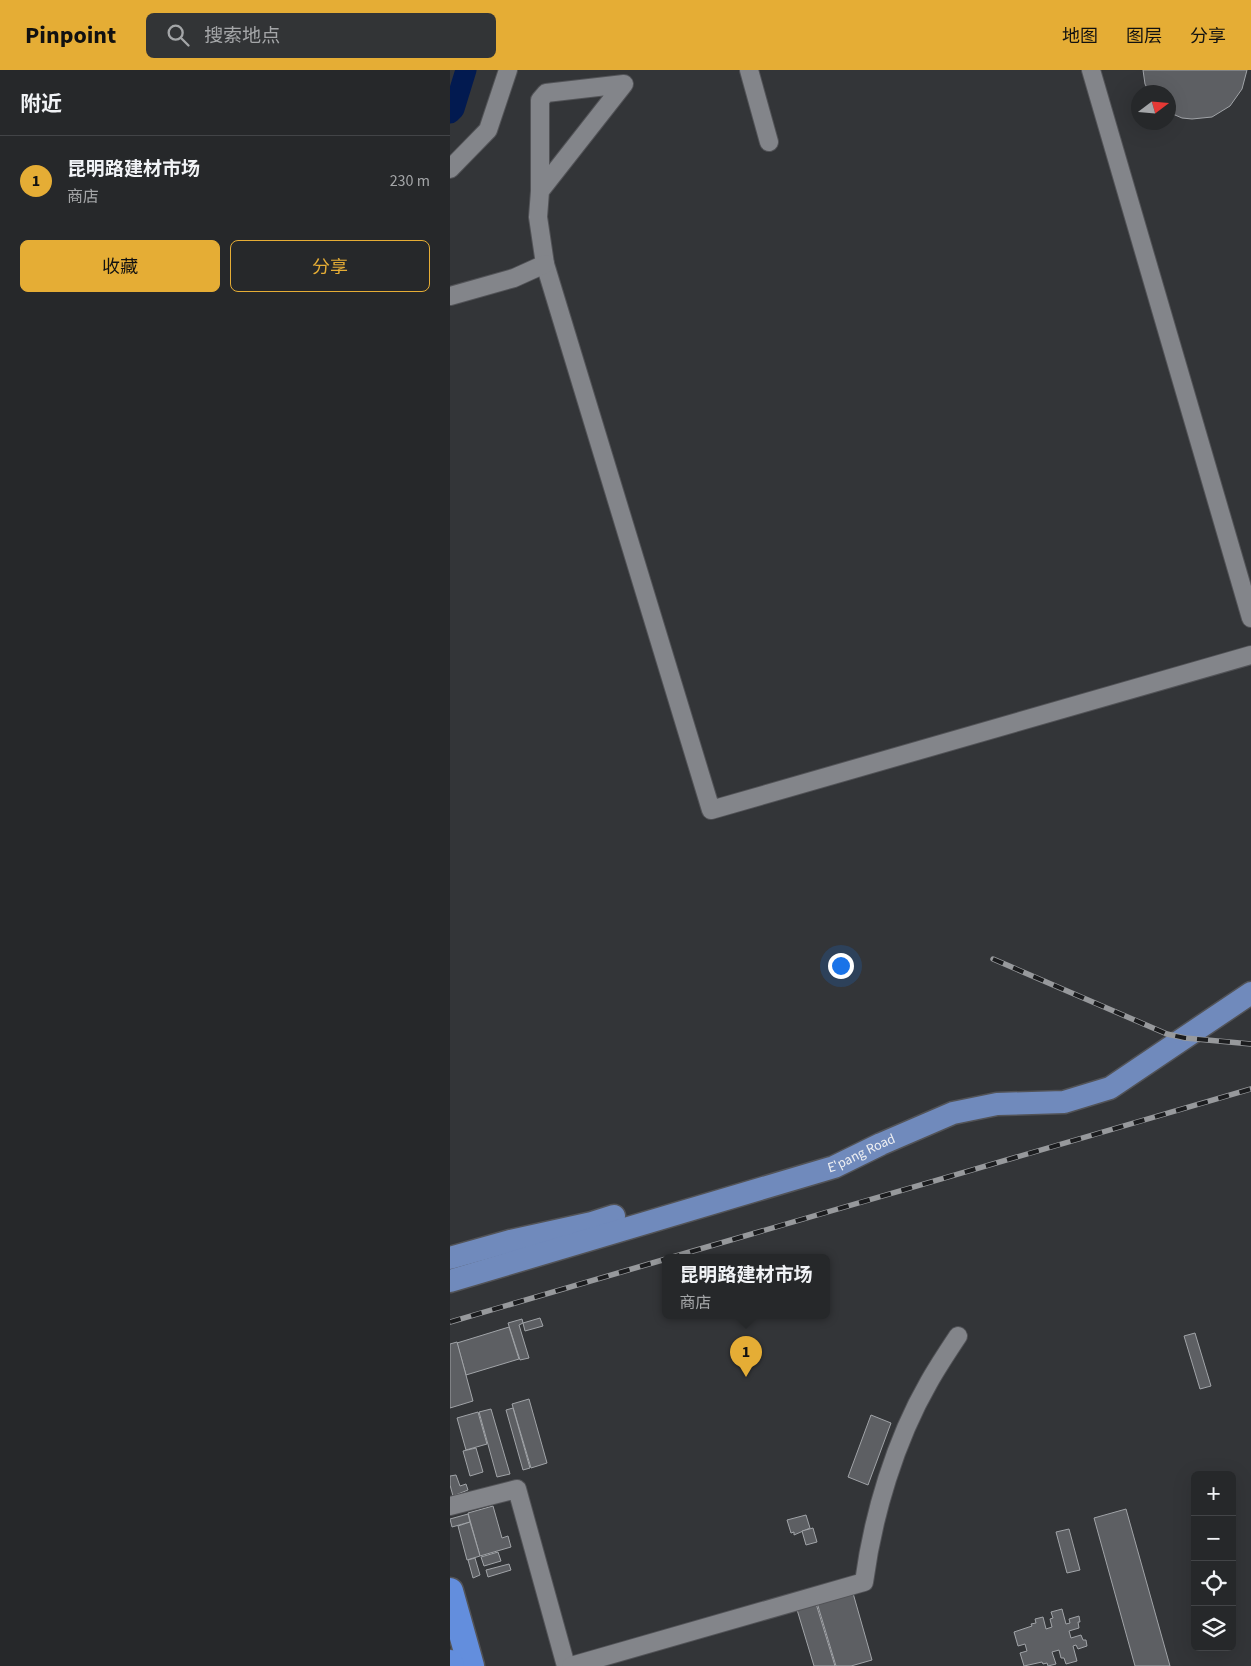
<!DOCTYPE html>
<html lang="zh">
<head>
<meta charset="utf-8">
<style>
  :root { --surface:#26282a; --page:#323436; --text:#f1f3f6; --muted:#a4a6a8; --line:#424447; --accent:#e5ad35 }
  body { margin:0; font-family:"Source Sans 3","Noto Sans SC",sans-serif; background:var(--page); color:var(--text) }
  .controls { position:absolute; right:15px; bottom:15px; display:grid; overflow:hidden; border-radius:8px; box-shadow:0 5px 20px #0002 }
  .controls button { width:45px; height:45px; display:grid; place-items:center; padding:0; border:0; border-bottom:1px solid var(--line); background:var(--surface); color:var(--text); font:25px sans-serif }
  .compass { position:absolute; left:681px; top:15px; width:45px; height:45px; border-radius:50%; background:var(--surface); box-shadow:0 5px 20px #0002; rotate:74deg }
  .you { position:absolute; left:390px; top:895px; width:18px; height:18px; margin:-12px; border:4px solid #fff; border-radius:50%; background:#1a73e8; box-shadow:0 0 0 8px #1a73e833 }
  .badge { display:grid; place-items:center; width:32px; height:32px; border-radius:50%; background:var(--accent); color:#111; font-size:16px; font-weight:700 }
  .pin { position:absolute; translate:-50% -41px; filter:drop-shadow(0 1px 2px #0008) }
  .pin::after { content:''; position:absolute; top:26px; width:18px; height:15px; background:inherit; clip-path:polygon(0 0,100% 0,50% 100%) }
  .popup { position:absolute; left:212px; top:1184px; width:168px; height:65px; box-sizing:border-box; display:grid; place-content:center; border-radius:8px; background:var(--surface); filter:drop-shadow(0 1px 4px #0005); font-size:16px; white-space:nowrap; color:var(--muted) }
  .popup b { font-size:19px; color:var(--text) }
  .popup::after { content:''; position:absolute; left:50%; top:100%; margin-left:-10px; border:10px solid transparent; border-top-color:var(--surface) }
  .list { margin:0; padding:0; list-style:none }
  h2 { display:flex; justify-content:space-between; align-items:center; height:65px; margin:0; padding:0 20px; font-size:21px }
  h2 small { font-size:16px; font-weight:400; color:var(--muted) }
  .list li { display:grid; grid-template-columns:32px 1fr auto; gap:15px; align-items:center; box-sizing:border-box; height:90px; padding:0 20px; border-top:1px solid var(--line) }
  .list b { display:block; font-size:19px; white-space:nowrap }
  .list p { margin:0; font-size:16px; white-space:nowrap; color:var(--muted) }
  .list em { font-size:16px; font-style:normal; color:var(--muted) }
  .actions { display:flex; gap:10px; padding:15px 20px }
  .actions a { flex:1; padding:11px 0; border:1px solid var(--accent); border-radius:8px; text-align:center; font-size:18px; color:var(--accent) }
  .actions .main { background:var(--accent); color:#111 }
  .icon { flex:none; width:28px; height:28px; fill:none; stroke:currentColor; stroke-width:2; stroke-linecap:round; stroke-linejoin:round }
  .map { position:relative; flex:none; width:801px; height:1596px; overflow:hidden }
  header { display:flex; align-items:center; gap:30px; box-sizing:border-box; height:70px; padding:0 25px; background:var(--accent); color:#111 }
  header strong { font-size:24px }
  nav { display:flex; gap:28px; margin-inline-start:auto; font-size:18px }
  .search { width:350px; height:45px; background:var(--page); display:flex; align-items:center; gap:12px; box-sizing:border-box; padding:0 18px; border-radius:8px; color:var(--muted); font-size:19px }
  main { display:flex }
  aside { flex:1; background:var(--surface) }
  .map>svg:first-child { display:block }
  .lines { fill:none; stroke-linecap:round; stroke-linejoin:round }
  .river { stroke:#021a50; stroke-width:21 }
  .building { fill:#5d5f63; stroke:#a1a4a8 }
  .minor-casing { stroke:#525357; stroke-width:20 }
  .major-casing { stroke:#525357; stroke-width:25 }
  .highway-casing { stroke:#525357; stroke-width:29 }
  .minor { stroke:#83858a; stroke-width:18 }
  .major { stroke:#708abc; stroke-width:22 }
  .highway { stroke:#638edd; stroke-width:26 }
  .rail-casing { stroke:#97999c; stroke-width:5.5 }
  .rail { stroke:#1b1c1e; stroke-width:4; stroke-dasharray:11; stroke-linecap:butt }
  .labels { text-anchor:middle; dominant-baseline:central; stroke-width:4; stroke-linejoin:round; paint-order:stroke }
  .street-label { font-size:14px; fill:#eeeff2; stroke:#1b1c1e }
</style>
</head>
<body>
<header>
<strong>Pinpoint</strong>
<div class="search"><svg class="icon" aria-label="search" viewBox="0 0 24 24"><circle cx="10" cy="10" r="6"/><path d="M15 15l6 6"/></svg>搜索地点</div>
<nav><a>地图</a><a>图层</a><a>分享</a></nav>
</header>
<main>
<aside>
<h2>附近<small></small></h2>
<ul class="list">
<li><span class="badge">1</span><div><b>昆明路建材市场</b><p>商店</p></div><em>230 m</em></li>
</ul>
<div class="actions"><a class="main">收藏</a><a>分享</a></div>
</aside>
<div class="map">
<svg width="801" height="1596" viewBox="0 0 801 1596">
  <rect width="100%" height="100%" fill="#333538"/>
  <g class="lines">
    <polyline class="river" points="0,43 4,39 16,0"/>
  </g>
  <g class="building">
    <polygon points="693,0 797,0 792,19 780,36 762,47 742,49 732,48 718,42 718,22 699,22 695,14"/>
    <polygon points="90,1248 93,1256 75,1261 73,1253"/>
    <polygon points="72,1249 73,1253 69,1255 79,1288 70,1290 58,1253"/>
    <polygon points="59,1257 69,1289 16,1305 7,1273"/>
    <polygon points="745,1263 761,1316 750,1319 734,1266"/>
    <polygon points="7,1272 23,1331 0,1338 0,1274"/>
    <polygon points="79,1329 97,1393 81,1398 62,1334"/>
    <polygon points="63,1338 80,1398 73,1400 56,1340"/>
    <polygon points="41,1339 60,1404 47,1407 29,1342"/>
    <polygon points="28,1342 37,1374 16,1380 7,1348"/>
    <polygon points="421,1345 441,1353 418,1415 398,1407"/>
    <polygon points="26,1378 33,1402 20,1406 13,1381"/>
    <polygon points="6,1405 10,1416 16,1414 18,1420 3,1426 0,1415 0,1406"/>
    <polygon points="43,1436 52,1468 58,1466 61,1477 30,1486 18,1443"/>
    <polygon points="676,1439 720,1596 685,1596 644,1448"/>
    <polygon points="18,1444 20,1452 2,1457 0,1449"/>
    <polygon points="356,1445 360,1458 344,1465 344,1462 341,1463 337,1450"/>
    <polygon points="20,1452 30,1486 17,1490 8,1456"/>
    <polygon points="363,1458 367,1472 356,1475 352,1461"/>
    <polygon points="619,1459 630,1500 617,1503 606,1462"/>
    <polygon points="48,1482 51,1491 34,1496 31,1487"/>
    <polygon points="25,1488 30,1505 23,1508 18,1490"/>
    <polygon points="59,1494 61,1500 38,1507 36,1500"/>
    <polygon points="401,1516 422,1590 401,1596 386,1596 365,1526"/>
    <polygon points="364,1527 385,1596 364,1596 345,1533"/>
    <polygon points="612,1539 616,1554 620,1553 619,1549 629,1546 630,1552 628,1552 629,1558 619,1561 621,1568 631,1565 633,1570 636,1570 637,1576 628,1579 626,1575 623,1576 627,1591 616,1594 614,1588 611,1588 609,1580 602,1582 606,1594 598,1596 597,1593 593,1594 592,1592 574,1596 570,1583 577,1581 575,1574 568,1576 564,1562 582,1556 581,1554 586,1553 585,1549 593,1547 596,1559 602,1557 600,1549 603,1548 601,1542"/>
  </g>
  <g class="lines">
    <defs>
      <g id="minor">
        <polyline points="299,0 319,72"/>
        <polyline points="641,0 801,548"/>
        <polyline points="0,99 38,60 58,0"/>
        <polyline points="90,121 90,30 96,23 174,14 90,121 88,147 95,194 261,740 801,585"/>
        <polyline points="0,226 64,208 95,194"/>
        <polyline points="0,1436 67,1419 116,1596"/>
        <path d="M121,1596L414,1512C423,1445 445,1371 479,1312C488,1296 498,1281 508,1266"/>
      </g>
      <g id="major">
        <polyline points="0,1188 60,1171 142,1153 164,1146"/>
        <path id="s1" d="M0,1211L384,1097L431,1074L503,1043L547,1034L614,1032L660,1018L801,923"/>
      </g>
      <g id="highway">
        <polyline points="0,1521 21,1596"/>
        <polyline points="0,1593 1,1596"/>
      </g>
    </defs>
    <use href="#minor" class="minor-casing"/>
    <use href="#major" class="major-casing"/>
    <use href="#highway" class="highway-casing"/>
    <use href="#minor" class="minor"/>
    <use href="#major" class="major"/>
    <use href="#highway" class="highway"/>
    <defs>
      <g id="rail">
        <polyline points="543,889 717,964 735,968 801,974"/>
        <polyline points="219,1188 801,1019"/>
        <polyline points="0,1252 216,1189"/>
      </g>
    </defs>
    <use href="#rail" class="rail-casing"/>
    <use href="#rail" class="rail"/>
  </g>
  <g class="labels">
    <g class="street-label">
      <text stroke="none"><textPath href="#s1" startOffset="431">E'pang Road</textPath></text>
    </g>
  </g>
</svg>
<div class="controls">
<button>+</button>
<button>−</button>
<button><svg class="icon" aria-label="locate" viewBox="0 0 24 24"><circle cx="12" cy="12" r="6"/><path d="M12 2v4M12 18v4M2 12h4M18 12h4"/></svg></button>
<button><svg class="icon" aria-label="layers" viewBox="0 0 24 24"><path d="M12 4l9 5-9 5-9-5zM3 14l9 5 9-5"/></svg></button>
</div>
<svg class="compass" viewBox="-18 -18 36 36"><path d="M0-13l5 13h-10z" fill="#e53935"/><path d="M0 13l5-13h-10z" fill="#a4a6a8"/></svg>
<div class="you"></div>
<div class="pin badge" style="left:296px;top:1307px">1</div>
<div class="popup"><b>昆明路建材市场</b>商店</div>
</div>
</main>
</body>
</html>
